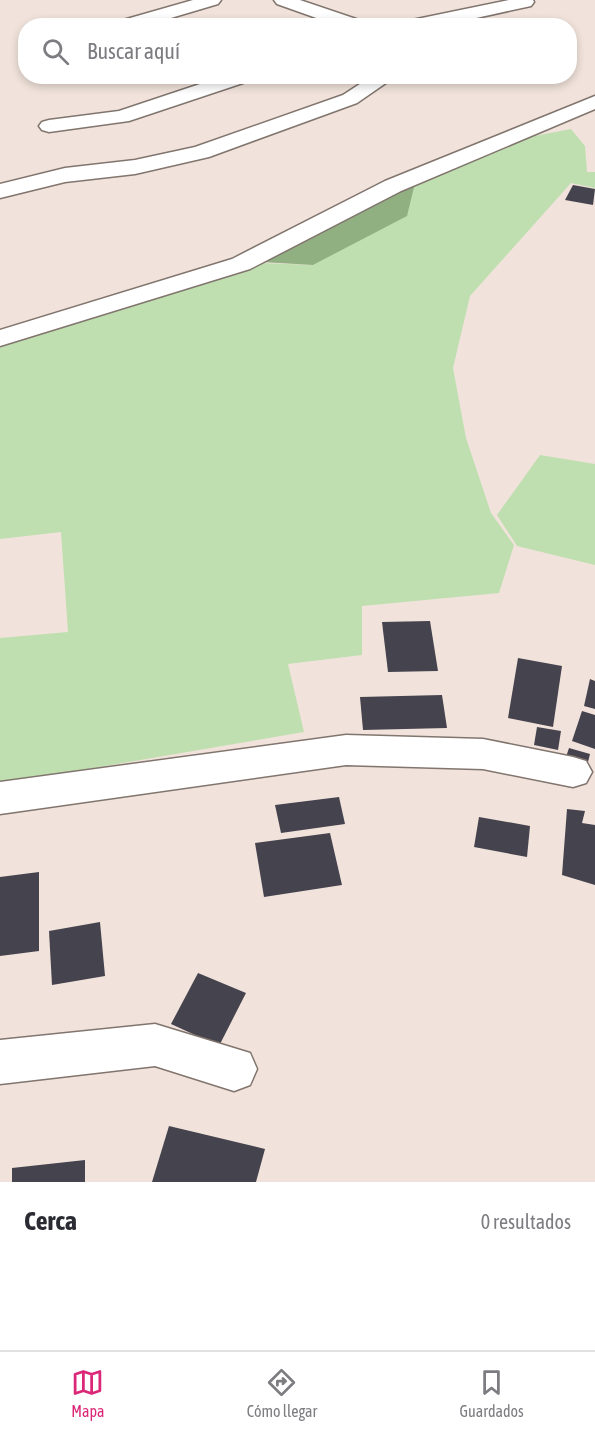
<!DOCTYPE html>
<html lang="es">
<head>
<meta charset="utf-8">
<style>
  :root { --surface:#fff; --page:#f2f2f3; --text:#2b2b33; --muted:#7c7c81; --line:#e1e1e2; --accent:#db2777 }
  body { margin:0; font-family:"Asap Condensed",sans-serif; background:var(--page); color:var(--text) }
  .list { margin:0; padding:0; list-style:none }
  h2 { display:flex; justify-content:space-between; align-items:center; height:78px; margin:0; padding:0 24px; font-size:26px }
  h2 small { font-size:20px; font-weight:400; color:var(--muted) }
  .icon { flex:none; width:33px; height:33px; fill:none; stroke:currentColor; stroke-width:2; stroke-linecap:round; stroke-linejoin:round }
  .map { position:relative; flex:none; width:595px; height:1182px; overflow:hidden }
  .search { position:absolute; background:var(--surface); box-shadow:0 3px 9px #0003; left:18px; right:18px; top:18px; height:66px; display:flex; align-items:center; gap:15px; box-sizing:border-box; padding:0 21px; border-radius:24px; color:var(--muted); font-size:22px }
  .sheet { height:168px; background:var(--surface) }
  nav { display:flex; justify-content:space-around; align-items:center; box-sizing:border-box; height:84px; border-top:2px solid var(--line); background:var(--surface); font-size:16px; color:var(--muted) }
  nav a { display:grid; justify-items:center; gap:3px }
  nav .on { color:var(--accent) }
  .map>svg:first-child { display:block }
  .green { fill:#bfdfb0 }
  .forest { fill:#90b082 }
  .building { fill:#45434e }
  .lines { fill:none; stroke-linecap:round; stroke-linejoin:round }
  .minor-casing { stroke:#81756e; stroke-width:3 }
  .minor { fill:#fff; fill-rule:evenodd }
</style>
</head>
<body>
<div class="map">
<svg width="595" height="1182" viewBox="0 0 595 1182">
  <rect width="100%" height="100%" fill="#f1e3db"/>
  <g class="green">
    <polygon points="571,129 585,146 587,172 595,172 595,188 571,183 470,296 453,368 466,438 491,513 514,545 499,593 362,606 362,655 288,664 304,732 0,784 0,638 68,632 61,532 0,539 0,343 235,274 261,263 313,265 406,216 414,183 503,142"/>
    <polygon points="540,455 595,464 595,565 517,546 497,515"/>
  </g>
  <polygon class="forest" points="415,183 407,216 313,265 262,262"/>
  <g class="building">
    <polygon points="573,185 595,189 593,205 565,200"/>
    <polygon points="430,621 438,671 388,672 382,622"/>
    <polygon points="518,658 562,666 553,727 508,718"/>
    <polygon points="590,679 595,681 595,709 584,706"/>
    <polygon points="442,695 447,728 363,730 360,697"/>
    <polygon points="582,711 595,715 595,749 572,741"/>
    <polygon points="537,727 561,731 558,750 534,745"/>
    <polygon points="569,748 590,754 587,766 565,760"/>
    <polygon points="339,797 345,824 281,833 275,805"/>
    <polygon points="567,809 585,811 582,823 595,825 595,885 562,875"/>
    <polygon points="479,817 530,826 527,857 474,847"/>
    <polygon points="330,833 342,885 264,897 255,843"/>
    <polygon points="39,872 39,951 0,956 0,877"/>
    <polygon points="100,922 105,976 52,985 49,931"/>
    <polygon points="198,973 246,993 219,1046 171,1024"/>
    <polygon points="169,1126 265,1149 256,1182 152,1182"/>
    <polygon points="85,1160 85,1182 12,1182 12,1168"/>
  </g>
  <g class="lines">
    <defs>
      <g id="minor">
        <polygon points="193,0 221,0 218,4 144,26 114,26 116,22"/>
        <polygon points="274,0 300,0 365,22 367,26 339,26 277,4"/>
        <polygon points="509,0 533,0 534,2 531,6 440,26 403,26 405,22 412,20"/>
        <polygon points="224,76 255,76 252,80 129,121 49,132 42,130 39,126 42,122 49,120 119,111"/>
        <polygon points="372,76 396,76 357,103 209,157 135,174 65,182 0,198 0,184 65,168 135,160 195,147 343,95"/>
        <polygon points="595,96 595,109 401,191 250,269 0,346 0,330 232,259 385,181"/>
        <polygon points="346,735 483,739 573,757 586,761 592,772 586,783 573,787 483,769 346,765 0,814 0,782"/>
        <polygon points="155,1024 250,1053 257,1069 250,1085 234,1091 155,1066 0,1084 0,1040"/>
      </g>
    </defs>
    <use href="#minor" class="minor-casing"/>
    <use href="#minor" class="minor"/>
  </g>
</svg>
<div class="search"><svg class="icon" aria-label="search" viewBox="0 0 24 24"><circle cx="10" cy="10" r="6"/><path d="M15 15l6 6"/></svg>Buscar aquí</div>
</div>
<section class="sheet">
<h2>Cerca<small>0 resultados</small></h2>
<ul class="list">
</ul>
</section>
<nav>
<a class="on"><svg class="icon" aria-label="map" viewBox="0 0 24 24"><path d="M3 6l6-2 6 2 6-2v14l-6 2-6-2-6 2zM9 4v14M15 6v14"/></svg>Mapa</a>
<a><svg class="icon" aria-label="directions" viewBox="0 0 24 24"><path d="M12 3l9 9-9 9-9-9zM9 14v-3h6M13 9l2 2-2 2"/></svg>Cómo llegar</a>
<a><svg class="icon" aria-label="saved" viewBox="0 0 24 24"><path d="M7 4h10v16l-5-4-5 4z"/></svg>Guardados</a>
</nav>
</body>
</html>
